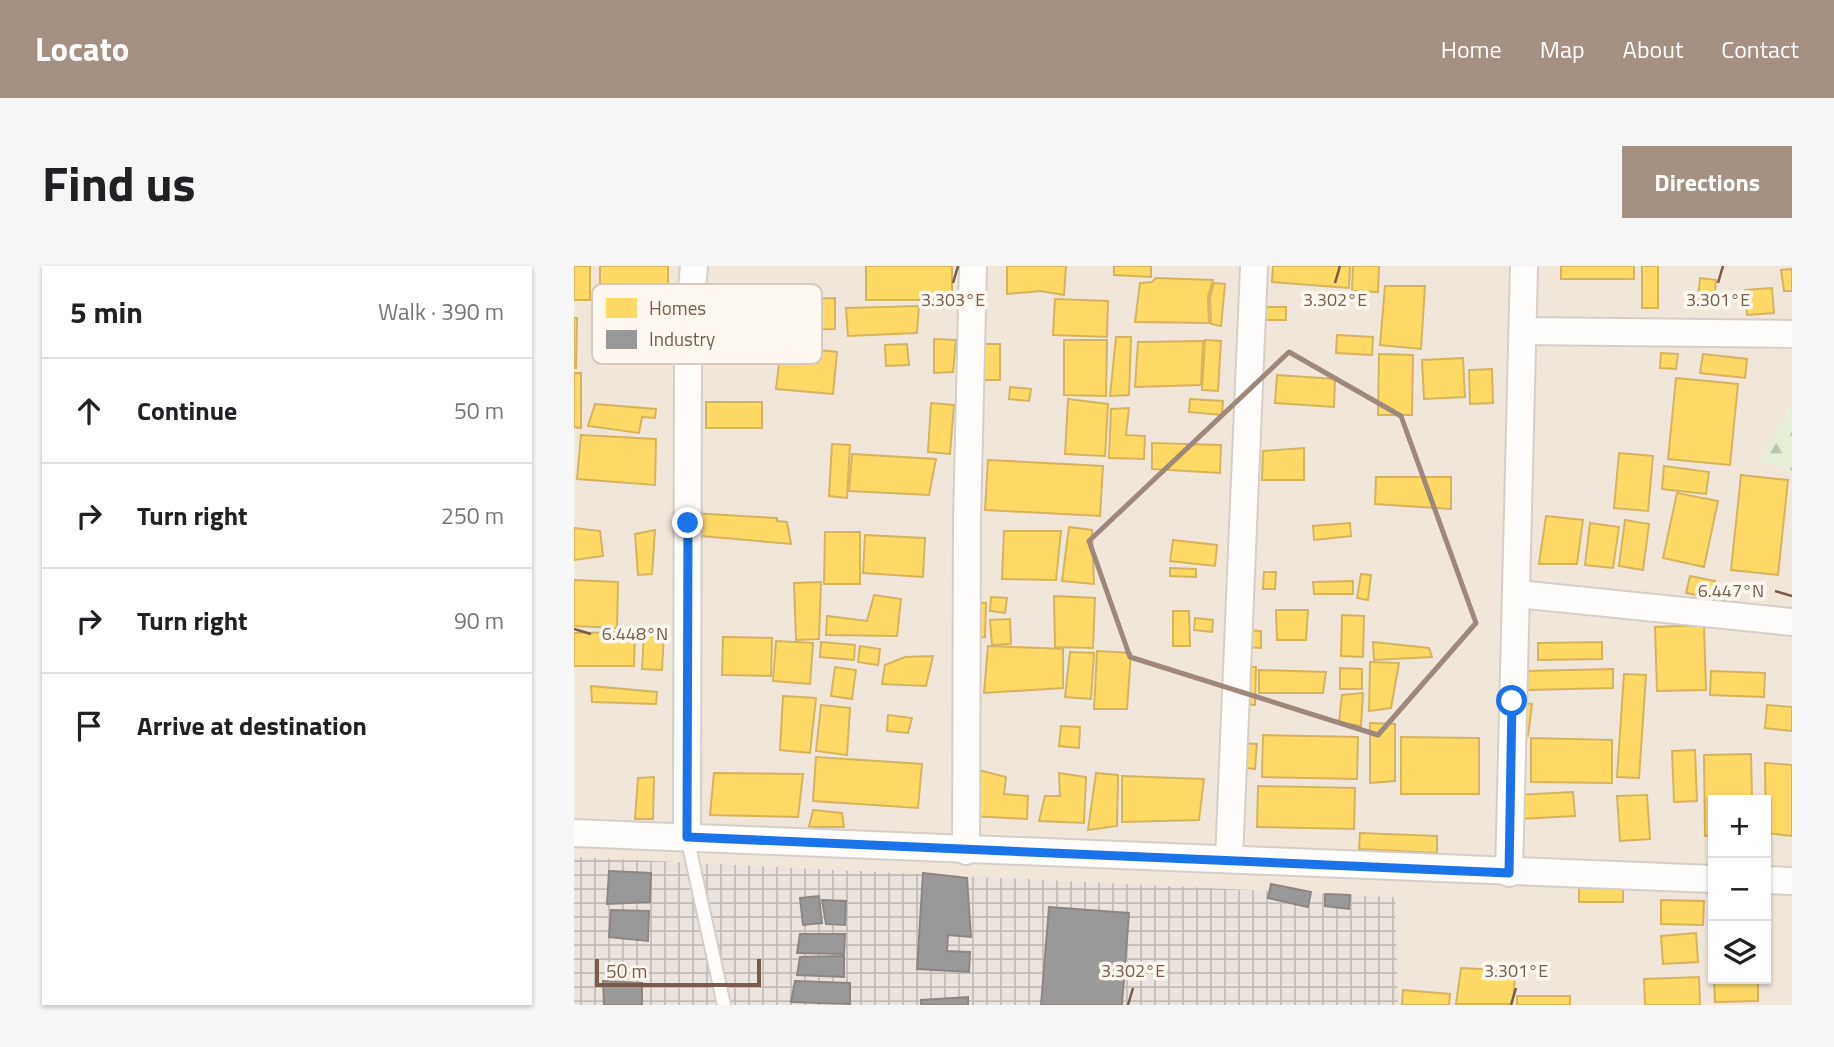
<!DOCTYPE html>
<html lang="en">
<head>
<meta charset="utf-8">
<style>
  :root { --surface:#fff; --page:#f6f6f6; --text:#202124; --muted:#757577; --line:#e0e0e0; --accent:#a59084 }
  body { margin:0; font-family:"Titillium Web",sans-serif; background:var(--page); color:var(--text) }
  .controls { position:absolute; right:21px; bottom:21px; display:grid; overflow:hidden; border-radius:0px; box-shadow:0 2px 5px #0004 }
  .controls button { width:63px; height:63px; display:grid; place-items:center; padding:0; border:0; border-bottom:2px solid var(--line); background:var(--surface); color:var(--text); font:35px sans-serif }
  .scale { position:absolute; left:21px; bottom:18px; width:166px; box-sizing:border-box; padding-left:7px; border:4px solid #795a4b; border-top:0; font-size:19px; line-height:24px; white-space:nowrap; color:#795a4b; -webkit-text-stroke:5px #fff8f0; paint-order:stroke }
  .stop { position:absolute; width:21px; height:21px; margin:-16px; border:5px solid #1a73e8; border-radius:50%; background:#fff }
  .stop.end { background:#1a73e8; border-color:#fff; box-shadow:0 2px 7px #0008 }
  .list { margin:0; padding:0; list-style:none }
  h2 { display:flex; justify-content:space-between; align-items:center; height:91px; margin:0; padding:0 28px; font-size:30px }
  h2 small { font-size:23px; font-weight:400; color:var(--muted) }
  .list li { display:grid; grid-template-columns:46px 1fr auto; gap:21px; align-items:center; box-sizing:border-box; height:105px; padding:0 28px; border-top:2px solid var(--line) }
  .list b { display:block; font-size:26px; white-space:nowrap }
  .list em { font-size:23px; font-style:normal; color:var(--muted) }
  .icon { flex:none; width:38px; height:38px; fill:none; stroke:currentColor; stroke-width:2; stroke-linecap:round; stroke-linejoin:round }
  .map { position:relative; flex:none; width:1218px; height:739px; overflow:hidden; border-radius:0px }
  header { display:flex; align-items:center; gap:42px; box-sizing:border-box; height:98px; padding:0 35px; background:var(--accent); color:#fff }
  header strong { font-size:33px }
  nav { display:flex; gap:38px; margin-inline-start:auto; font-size:24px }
  .intro { display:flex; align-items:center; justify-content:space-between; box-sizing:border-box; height:168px; padding:0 42px }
  h1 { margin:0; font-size:49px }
  .button { padding:18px 32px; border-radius:0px; background:var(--accent); color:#fff; font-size:24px; font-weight:700 }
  main { display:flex; gap:42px; padding:0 42px }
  aside { flex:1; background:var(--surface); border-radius:0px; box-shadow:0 2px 5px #0004 }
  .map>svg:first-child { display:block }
  .residential { fill:#f1e6da; fill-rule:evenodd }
  .industrial { fill:url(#industrial-grid) }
  .forest { fill:url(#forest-firs) }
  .homes { fill:#ffd966; stroke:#d7b35e; stroke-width:2 }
  .industry { fill:#999; stroke:#8f8682; stroke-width:2 }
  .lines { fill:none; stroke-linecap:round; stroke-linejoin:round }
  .service-casing { stroke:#d6cfc8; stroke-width:16 }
  .minor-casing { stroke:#d6cfc8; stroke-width:30 }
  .service { stroke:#fefdfc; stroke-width:12 }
  .minor { stroke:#fefdfc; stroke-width:26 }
  .route { stroke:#1a73e8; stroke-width:9 }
  .marked { fill:none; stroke:#9e887b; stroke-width:5; stroke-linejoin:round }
  .ticks { fill:none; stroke:#795a4b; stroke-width:2.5 }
  .key { fill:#fff8f0; stroke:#d7c9be; stroke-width:2 }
  .key-label { font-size:19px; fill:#795a4b }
  .ticks-label { font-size:18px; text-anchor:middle; fill:#795a4b; stroke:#fff8f0; stroke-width:7; stroke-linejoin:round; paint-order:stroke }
</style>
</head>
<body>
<header>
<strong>Locato</strong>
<nav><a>Home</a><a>Map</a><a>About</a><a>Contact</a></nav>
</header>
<div class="intro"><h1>Find us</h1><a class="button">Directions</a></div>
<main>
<aside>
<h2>5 min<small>Walk · 390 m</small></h2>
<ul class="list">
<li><svg class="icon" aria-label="ahead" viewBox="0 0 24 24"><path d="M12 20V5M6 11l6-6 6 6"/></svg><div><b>Continue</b></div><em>50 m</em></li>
<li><svg class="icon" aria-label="right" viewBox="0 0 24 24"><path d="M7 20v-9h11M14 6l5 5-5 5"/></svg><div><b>Turn right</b></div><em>250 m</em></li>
<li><svg class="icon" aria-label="right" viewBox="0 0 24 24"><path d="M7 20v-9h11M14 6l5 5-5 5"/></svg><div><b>Turn right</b></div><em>90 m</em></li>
<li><svg class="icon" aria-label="arrive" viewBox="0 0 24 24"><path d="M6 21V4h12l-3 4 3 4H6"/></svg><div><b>Arrive at destination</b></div></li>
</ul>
</aside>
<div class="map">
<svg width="1218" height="739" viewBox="0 0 1218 739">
  <defs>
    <pattern id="industrial-grid" width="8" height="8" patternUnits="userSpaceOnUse" patternTransform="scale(1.75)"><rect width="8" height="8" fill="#ebe3de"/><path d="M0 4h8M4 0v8" fill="none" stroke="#c3bbb6"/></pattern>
    <pattern id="forest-firs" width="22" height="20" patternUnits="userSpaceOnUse" patternTransform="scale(1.75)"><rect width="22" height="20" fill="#e5efd8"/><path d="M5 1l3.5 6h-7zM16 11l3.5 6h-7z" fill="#bec5b1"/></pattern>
  </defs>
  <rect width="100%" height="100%" fill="#f8f3ed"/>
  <path class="residential" d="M0,0H1218V136L1186,195L1218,205V739H824L820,631L0,591ZM1139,534H1192V713H1139Z"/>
  <polygon class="industrial" points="0,591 821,631 824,739 0,739"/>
  <polygon class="forest" points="1218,136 1218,205 1186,195"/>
  <g class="homes">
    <rect x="0" y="0" width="16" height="34"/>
    <polygon points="26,0 94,0 94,25 26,31"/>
    <rect x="292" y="0" width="86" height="34"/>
    <polygon points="433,0 492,0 490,29 467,25 433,28"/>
    <polygon points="540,0 577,0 577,11 540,9"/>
    <polygon points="699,0 776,0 775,22 698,16"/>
    <polygon points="779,0 805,0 804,26 778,25"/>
    <rect x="987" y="0" width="73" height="13"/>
    <rect x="1068" y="0" width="16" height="42"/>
    <polygon points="1218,3 1218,25 1210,25 1207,4"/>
    <polygon points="582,12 639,14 634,31 635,57 561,56 566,17 578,16"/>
    <polygon points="1126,12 1142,14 1140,36 1124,34"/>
    <polygon points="640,17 651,18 647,60 637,58 636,31"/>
    <polygon points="811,20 851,20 847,83 806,79"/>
    <polygon points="1198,22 1200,47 1173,49 1171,24"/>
    <polygon points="261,32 261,63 169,65 167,35"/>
    <polygon points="481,33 534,35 533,71 479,69"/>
    <polygon points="345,40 343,67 274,70 272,42"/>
    <rect x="691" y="41" width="21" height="13"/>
    <polygon points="0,52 3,52 2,102 0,102"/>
    <polygon points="763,69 799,71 798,89 762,87"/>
    <polygon points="542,71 557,71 555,129 536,130"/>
    <polygon points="360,73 382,74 379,106 360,107"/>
    <polygon points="490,74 533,74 532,130 490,129"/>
    <polygon points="631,74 647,75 644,125 628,124"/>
    <polygon points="629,75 627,119 561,121 564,76"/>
    <polygon points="333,78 335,99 312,100 311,79"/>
    <rect x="409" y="78" width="17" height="36"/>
    <polygon points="207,80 263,86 259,128 202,123"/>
    <polygon points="1087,87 1104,88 1102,103 1086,102"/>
    <polygon points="805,88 839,89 838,149 804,149"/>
    <polygon points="1129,88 1173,93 1171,112 1126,107"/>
    <polygon points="889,92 891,131 850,133 848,94"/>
    <polygon points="918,103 919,137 896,138 895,104"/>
    <polygon points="0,107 7,107 7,162 0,161"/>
    <polygon points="703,109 761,113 760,141 701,137"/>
    <polygon points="1102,112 1164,118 1156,199 1094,193"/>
    <polygon points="436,121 457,123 455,135 435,133"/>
    <polygon points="494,133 534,138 531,190 491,188"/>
    <polygon points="616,133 649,135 648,149 615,146"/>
    <rect x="132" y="136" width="56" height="26"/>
    <polygon points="357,137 380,139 376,188 354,186"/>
    <polygon points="21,138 82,143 81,152 68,151 65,167 14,160"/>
    <polygon points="555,142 552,169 571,170 570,193 535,192 537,143"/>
    <polygon points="7,169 82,173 81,219 3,213"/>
    <polygon points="578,177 647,179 646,207 578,203"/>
    <polygon points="258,178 276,179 273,232 255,230"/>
    <polygon points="730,182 730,214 688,214 689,185"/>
    <polygon points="1045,187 1079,190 1074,245 1040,242"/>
    <polygon points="278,188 362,193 355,229 275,225"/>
    <polygon points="414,194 529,200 526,250 411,244"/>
    <polygon points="1090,200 1135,206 1132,228 1088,223"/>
    <polygon points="1167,209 1214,214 1204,309 1157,304"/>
    <polygon points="802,211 877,211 877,243 801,238"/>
    <polygon points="1103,227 1144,235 1130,301 1089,292"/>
    <polygon points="117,247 203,252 203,255 213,256 217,278 116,269"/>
    <polygon points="972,250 1009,254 1003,298 965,298"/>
    <polygon points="1051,254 1075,258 1069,304 1045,300"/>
    <polygon points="776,257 777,270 740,274 739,260"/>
    <polygon points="1016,257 1045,261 1039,302 1011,299"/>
    <polygon points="495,261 518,264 520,318 488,315"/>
    <polygon points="0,262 26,265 29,290 0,294"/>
    <polygon points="81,264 78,308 64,309 61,268"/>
    <polygon points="430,265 487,265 482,314 428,313"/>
    <polygon points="251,266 286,266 286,318 250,318"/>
    <polygon points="291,269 351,272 349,311 289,307"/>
    <polygon points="599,274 643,279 641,300 596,295"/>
    <polygon points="596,302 622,303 622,311 596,310"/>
    <polygon points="690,306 702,306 701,323 689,323"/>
    <polygon points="787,308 797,309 794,334 783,332"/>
    <polygon points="1116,310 1141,315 1138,332 1112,327"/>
    <polygon points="0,314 44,316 43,362 0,360"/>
    <polygon points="779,315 779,328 740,328 739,316"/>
    <polygon points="247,316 245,373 222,374 220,317"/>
    <polygon points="300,329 327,333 323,370 252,369 253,350 293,355"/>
    <polygon points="480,330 521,332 519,382 481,381"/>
    <polygon points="417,331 433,332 431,347 416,345"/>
    <polygon points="394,336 412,337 411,371 393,373"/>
    <polygon points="702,344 734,344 732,374 703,374"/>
    <polygon points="599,345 615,345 616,380 599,380"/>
    <polygon points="768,349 790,350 789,391 767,390"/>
    <polygon points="621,352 639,354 638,366 620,364"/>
    <polygon points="436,353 437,378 418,379 416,354"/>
    <polygon points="1130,359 1132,424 1083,425 1081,361"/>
    <polygon points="667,364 687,365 687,382 667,381"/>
    <polygon points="61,366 60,400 0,400 0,367"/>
    <polygon points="70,367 90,368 88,404 68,403"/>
    <polygon points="149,371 198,372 197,410 148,409"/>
    <polygon points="202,375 239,377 236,418 199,415"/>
    <polygon points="247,376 281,379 280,394 246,391"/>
    <polygon points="799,376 855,382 858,391 800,394"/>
    <polygon points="1028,376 1028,393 964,394 964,377"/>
    <polygon points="286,380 306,383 304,399 284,396"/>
    <polygon points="414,380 489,383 489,422 410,427"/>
    <polygon points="523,385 557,387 553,443 520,443"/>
    <polygon points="496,386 520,387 517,433 491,431"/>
    <polygon points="359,390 352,420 308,418 311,399 331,391"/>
    <polygon points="796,396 825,397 817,442 795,445"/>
    <polygon points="261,401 282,404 278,433 257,430"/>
    <polygon points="670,401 682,401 681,439 668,438"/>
    <polygon points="766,402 788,403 788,423 766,423"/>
    <polygon points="1039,403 1039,422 953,424 953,405"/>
    <polygon points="685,404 752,406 749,427 685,427"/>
    <polygon points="1137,405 1191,407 1190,431 1136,429"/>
    <polygon points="1050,408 1072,409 1065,512 1043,511"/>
    <polygon points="17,420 83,426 82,438 18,436"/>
    <polygon points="789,427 787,460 765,456 768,429"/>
    <polygon points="209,430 242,432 236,487 206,484"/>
    <polygon points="946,436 958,438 954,470 942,468"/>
    <polygon points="247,439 276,442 273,489 242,485"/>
    <polygon points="1193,439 1218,441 1218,465 1191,462"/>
    <polygon points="314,449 338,452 334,467 313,465"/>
    <polygon points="796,457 821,458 821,515 796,517"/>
    <polygon points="487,460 506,461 505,482 485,480"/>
    <polygon points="689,469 784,471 783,513 688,511"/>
    <polygon points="827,471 905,472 905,528 827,528"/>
    <polygon points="957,472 1038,474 1038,517 957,516"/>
    <polygon points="670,477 683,478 681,503 666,501"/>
    <polygon points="1121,484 1123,535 1100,536 1098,485"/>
    <polygon points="1177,488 1178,534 1139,534 1139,570 1131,570 1130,489"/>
    <polygon points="242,491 348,498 344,542 239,535"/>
    <polygon points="1191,497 1218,499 1218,570 1192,567"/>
    <polygon points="404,504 432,511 430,528 454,530 453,553 397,550"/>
    <polygon points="140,507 229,508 224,551 136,549"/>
    <polygon points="485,507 512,511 510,557 465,555 471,530 486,530"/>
    <polygon points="522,507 544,509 543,560 514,564"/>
    <polygon points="548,510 630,513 625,554 548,556"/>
    <polygon points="80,511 79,553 61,553 64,512"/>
    <polygon points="684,520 781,522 780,563 683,561"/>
    <polygon points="999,526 1001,550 943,553 942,529"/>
    <polygon points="1073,529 1076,573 1046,575 1043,530"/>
    <polygon points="239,544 268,547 270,561 235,561"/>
    <polygon points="786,567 863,570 863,587 785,583"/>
    <rect x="1005" y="622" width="44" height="14"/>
    <polygon points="1087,634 1130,635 1129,659 1087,658"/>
    <polygon points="1122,667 1124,696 1089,698 1087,670"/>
    <polygon points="887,702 942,705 938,738 882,738"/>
    <polygon points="1125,711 1126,739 1071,739 1070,713"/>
    <polygon points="1140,713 1184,713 1184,735 1141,736"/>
    <polygon points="829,724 876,728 875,739 828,739"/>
    <rect x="943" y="730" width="53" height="9"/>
  </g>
  <g class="industry">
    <polygon points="35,605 77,607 76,636 33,638"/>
    <polygon points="349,607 393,612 397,671 374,669 373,685 396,686 395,706 343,703"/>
    <polygon points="697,618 737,626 734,641 694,632"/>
    <polygon points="751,628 776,629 775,643 751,640"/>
    <polygon points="245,630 248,657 229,659 226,632"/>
    <polygon points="248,634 272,635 271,659 252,658"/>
    <polygon points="475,641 555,647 548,739 467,739"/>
    <polygon points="37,644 75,645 74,675 35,671"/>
    <polygon points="226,668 271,668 270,688 223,687"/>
    <polygon points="270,690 270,711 223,709 226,691"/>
    <polygon points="29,715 68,717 68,739 30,739"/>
    <polygon points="221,715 276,717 276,738 217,736"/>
    <polygon points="394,731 394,739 347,739 347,734"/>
  </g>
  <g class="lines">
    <defs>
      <polyline id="service" points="113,571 150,739"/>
      <g id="minor">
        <polyline points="949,65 1218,68"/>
        <polyline points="944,328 1218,356"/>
        <polyline points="0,567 1139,613"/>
        <polyline points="113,571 114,66 120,0"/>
        <polyline points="392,585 393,255 399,0"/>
        <polyline points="655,593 680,0"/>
        <polyline points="935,607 950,0"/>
        <polyline points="1192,614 1218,615"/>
      </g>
    </defs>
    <use href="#service" class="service-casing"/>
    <use href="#minor" class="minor-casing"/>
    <use href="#service" class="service"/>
    <use href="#minor" class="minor"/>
  </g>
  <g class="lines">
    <polyline class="route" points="114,257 113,571 935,607 938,435"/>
  </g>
  <path class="marked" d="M715,86L827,150L902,357L804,469L556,391L515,275Z"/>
  <path class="ticks" d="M379,17L384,0M761,17L766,0M1144,17L1149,0M1201,325L1218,330M0,363L17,368M554,739L559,722M937,739L942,722"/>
  <rect x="18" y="18" width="230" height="80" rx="10" class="key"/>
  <rect x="32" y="32" width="31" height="20" fill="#ffd966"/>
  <rect x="32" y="64" width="31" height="19" fill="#999"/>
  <g class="key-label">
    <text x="75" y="49">Homes</text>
    <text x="75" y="80">Industry</text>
  </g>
  <g class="ticks-label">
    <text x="379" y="40">3.303°E</text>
    <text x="761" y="40">3.302°E</text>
    <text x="1144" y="40">3.301°E</text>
    <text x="1157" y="331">6.447°N</text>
    <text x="61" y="374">6.448°N</text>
    <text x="559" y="711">3.302°E</text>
    <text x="942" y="711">3.301°E</text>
  </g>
</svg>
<div class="controls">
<button>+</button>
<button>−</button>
<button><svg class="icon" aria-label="layers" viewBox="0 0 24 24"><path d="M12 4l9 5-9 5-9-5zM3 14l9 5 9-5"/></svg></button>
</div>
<div class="scale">50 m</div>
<div class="stop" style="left:938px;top:435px"></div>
<div class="stop end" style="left:114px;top:257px"></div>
</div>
</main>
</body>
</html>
